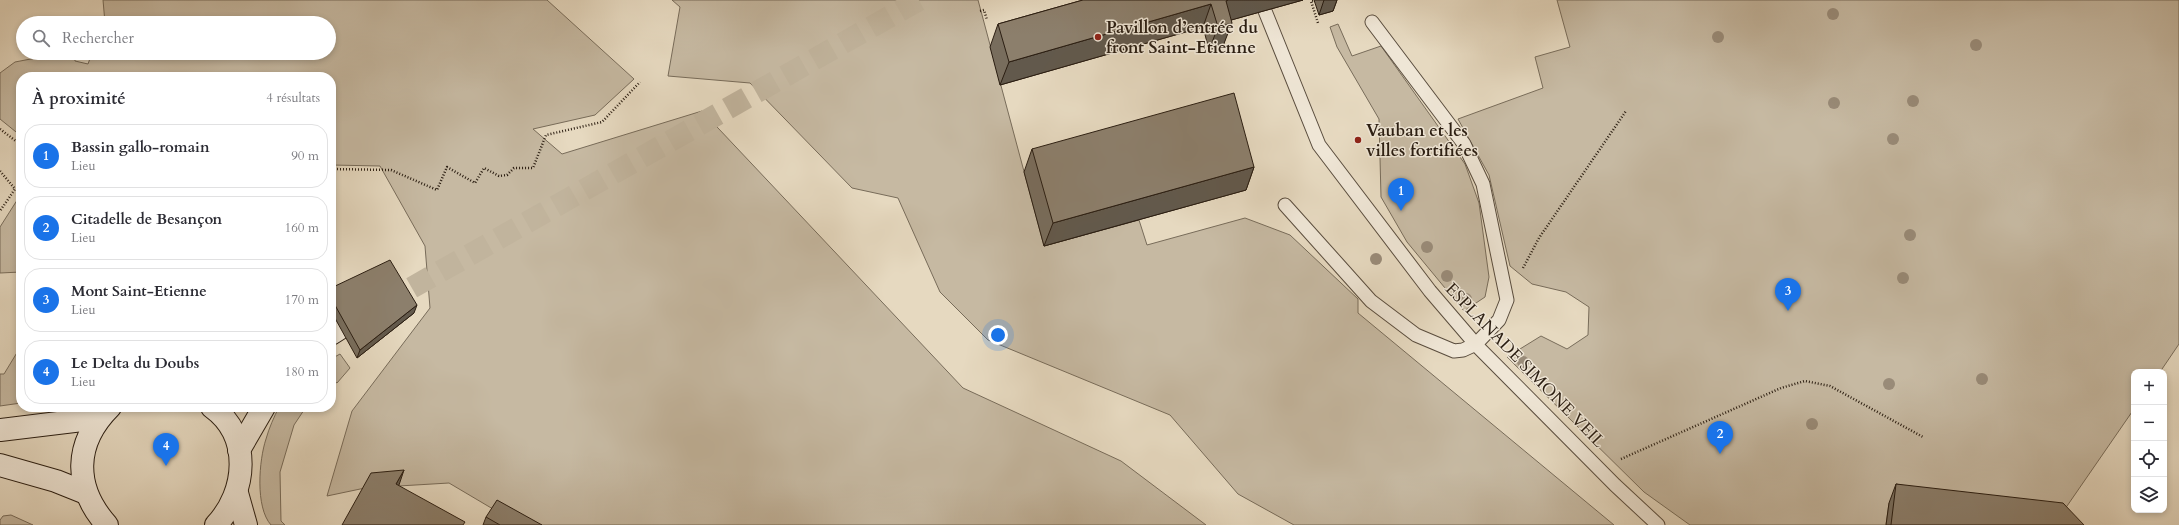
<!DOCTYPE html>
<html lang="fr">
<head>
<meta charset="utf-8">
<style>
  :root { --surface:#fff; --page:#f7f7f7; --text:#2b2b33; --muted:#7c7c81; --line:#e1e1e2; --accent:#1a73e8 }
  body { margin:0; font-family:Cardo,serif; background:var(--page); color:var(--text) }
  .controls { position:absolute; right:12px; bottom:12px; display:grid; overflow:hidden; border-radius:8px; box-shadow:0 2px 6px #0003 }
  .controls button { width:36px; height:36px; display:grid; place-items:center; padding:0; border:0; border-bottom:1px solid var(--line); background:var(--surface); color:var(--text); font:20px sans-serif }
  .you { position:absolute; left:998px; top:335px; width:14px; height:14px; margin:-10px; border:3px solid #fff; border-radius:50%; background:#1a73e8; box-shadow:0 0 0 6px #1a73e833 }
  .badge { display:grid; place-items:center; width:26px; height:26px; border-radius:50%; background:var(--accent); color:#fff; font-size:13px; font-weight:700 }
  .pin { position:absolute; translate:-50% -33px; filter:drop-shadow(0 1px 2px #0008) }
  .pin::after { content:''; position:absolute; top:21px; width:14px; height:12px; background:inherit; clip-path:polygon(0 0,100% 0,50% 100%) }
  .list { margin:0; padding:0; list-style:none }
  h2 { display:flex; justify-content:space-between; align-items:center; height:52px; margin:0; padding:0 16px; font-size:17px }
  h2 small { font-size:13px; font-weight:400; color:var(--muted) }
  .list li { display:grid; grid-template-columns:26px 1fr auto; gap:12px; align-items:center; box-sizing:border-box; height:64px; margin:0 8px 8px; padding:0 8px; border:1px solid var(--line); border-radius:16px }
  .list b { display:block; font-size:15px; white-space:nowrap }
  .list p { margin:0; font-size:13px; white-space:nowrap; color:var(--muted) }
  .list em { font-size:13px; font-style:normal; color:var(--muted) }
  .icon { flex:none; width:22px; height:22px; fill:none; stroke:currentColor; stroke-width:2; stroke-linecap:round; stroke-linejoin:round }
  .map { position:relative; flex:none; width:2179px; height:525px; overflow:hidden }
  .search { position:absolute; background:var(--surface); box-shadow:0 2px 6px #0003; left:16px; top:16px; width:320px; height:44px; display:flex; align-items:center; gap:10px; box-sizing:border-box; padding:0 14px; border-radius:22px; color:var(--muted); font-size:15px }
  .panel { position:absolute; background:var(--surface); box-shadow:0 2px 6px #0003; left:16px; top:72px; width:320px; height:340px; border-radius:16px }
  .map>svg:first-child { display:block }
  .green { fill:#c6b9a2; stroke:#786c5a }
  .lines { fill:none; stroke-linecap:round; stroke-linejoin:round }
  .secondary-tunnel { stroke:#c1b49d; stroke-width:22; stroke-dasharray:22 11; stroke-linecap:butt }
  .lane-casing { stroke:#5a4d3e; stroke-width:15 }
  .secondary-casing { stroke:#2b1e12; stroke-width:24 }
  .path { stroke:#2b1e12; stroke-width:2.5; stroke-dasharray:1 2; stroke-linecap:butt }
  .lane { stroke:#efe6d6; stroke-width:13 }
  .secondary { stroke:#efe6d6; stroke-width:22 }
  .tree { fill:#998b78 }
  .wall { fill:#786d5d; stroke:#2b1e12 }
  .shaded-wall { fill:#62594c; stroke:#2b1e12 }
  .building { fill:#8c7f6c; stroke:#2b1e12 }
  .poi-dot { fill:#8f2418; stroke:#efe6d6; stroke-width:1.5 }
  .labels { text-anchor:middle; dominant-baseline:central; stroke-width:3; stroke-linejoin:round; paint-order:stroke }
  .poi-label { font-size:17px; font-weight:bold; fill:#2b1e12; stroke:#efe6d6; text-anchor:start }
  .street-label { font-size:17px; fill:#2b1e12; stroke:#efe6d6 }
</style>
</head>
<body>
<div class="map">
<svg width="2179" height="525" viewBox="0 0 2179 525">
  <rect width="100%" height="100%" fill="#e6d9c0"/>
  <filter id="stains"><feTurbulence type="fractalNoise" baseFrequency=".005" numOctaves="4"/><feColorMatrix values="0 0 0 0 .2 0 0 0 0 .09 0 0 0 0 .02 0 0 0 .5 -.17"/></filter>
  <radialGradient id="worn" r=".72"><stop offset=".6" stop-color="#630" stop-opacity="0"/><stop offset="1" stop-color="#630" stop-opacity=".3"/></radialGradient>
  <g class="green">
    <polygon points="103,0 547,0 634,79 595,115 533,129 562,154 702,111 963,388 1121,461 1206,525 520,525 449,483 365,488 327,496 352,411 430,308 425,246 380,166 331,165 331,77 21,77 21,136 0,119 0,73 15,62 62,53 74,53 75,61 88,64 92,53 329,53 329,23 105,23"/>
    <polygon points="672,0 978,0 1044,246 1139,220 1147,245 1245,218 1290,235 1358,299 1358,313 1614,525 1294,525 1238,494 1170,415 988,340 940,292 898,198 852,188 750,83 668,76 680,7"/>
    <polygon points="1557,0 2179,0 2179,344 2160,372 2134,372 2134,409 2056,522 1889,503 1886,525 1690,525 1644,492 1507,357 1541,336 1567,349 1588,335 1589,307 1566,292 1532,284 1510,266 1489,175 1458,119 1543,88 1535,57 1570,47"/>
    <polygon points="1338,24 1352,56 1381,46 1465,164 1479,203 1489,277 1485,297 1464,311 1407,242 1381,197 1379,119 1337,47 1330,27"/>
    <polygon points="21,194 21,272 0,273 0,227"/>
    <polygon points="21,346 21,403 0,406 0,374 4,374"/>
    <polygon points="340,354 350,368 337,383 331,379 331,359"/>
    <path d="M279,407H306L294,425L280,472L281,521L285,525H271C255,507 259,460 266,439C269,428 274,417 279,407Z"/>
    <polygon points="11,515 33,525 0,525 0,520 3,516"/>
  </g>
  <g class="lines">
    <polyline class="secondary-tunnel" points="383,304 919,0"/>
    <defs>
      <g id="lane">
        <polyline points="1265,11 1319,145 1430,291 1478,347 1615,485 1658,525"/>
        <polyline points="1285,205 1371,301 1416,335 1454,351 1463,350 1476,344 1499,320 1507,300 1483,184 1464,144 1372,22"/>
      </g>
      <g id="secondary">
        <polyline points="331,334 342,327"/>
        <path d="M212,407C252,436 247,492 216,525"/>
        <polyline points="0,430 99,418"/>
        <polyline points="239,450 264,407"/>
        <polyline points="0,465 56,481 86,493"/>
        <polyline points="237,493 246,525"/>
        <path d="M107,525C73,487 74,443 110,407"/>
      </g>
    </defs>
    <use href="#lane" class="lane-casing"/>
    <use href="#secondary" class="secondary-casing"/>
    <g class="path">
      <polyline points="1316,0 1311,1 1318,23"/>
      <polyline points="980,11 984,10 987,20"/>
      <polyline points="0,129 21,145"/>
      <polyline points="331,169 391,170 437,190 447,167 475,183 484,168 499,176 507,175 514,168 533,168 546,135 602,122 640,82"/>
      <polyline points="0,171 15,189 0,211"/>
      <polyline points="1523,268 1539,238 1626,111"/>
      <polyline points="1621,459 1781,388 1805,381 1830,386 1923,437"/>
    </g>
    <use href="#lane" class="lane"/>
    <use href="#secondary" class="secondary"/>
  </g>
  <g class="tree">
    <circle cx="1833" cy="14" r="6"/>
    <circle cx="1718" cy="37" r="6"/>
    <circle cx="1976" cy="45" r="6"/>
    <circle cx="1913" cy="101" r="6"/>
    <circle cx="1834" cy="103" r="6"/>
    <circle cx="1893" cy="139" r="6"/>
    <circle cx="1910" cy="235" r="6"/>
    <circle cx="1427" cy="247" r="6"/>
    <circle cx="1376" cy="259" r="6"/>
    <circle cx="1447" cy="276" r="6"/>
    <circle cx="1903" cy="278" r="6"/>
    <circle cx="1466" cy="299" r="6"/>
    <circle cx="1523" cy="362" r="6"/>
    <circle cx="1982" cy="379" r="6"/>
    <circle cx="1889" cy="384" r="6"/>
    <circle cx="1812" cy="424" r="6"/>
  </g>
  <g class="wall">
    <polygon points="1083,0 1303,0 1231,20 1223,46 1209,50 1203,27 1000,85 990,47 998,24"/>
    <polygon points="1314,0 1337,0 1333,11 1319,15"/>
    <polygon points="1032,149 1254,167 1246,190 1044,246 1024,172"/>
    <polygon points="331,288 414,313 357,358 331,311"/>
    <polygon points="1896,484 2084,525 1886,525 1889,503"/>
    <polygon points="486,517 542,525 483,525"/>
  </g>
  <g class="shaded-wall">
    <polygon points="1228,0 1303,0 1217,24 1226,1"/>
    <polygon points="1324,0 1337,0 1333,11 1319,15"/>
    <polygon points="1211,4 1203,27 1000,85 1009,62"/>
    <polygon points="1232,23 1223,46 1209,50 1218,27"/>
    <polygon points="1254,167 1246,190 1044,246 1053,223"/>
    <polygon points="417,305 414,313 357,358 360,350"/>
    <polygon points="404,470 399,485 391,499 396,484"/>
  </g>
  <g class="building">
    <polygon points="1083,0 1228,0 1226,1 1232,23 1218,27 1211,4 1009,62 998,24"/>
    <polygon points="1234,93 1254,167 1053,223 1032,149"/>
    <polygon points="390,260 417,305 360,350 331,298 331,288"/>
    <polygon points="404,470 396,484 465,522 463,525 342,525 371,473"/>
    <polygon points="1896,484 2063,503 2084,525 1891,525"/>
    <polygon points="497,500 542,525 500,525 486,517"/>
  </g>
  <g class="poi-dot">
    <circle cx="1098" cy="37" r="4"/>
    <circle cx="1358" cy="140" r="4"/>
  </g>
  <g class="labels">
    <g class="poi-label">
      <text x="1106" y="27">Pavillon d’entrée du<tspan x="1106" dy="20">front Saint-Etienne</tspan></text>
      <text x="1366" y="130">Vauban et les<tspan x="1366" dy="20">villes fortifiées</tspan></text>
    </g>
    <g class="street-label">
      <text transform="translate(1525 365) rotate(46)">ESPLANADE SIMONE VEIL</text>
    </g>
  </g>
  <rect width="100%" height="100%" filter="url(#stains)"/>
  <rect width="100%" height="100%" fill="url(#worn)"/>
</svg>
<div class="controls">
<button>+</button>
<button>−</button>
<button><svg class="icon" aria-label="locate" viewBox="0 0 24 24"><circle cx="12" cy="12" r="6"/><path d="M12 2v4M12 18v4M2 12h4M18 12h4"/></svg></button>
<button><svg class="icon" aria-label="layers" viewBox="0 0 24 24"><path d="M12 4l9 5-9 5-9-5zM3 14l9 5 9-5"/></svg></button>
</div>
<div class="you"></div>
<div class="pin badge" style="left:1401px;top:211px">1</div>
<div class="pin badge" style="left:1720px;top:454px">2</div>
<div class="pin badge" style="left:1788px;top:311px">3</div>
<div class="pin badge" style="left:166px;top:466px">4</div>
<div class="search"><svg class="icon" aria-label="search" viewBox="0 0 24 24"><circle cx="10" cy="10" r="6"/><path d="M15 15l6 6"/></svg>Rechercher</div>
<section class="panel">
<h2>À proximité<small>4 résultats</small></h2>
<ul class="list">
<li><span class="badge">1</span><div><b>Bassin gallo-romain</b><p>Lieu</p></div><em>90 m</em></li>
<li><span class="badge">2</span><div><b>Citadelle de Besançon</b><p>Lieu</p></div><em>160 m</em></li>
<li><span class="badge">3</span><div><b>Mont Saint-Etienne</b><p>Lieu</p></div><em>170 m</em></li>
<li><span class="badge">4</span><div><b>Le Delta du Doubs</b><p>Lieu</p></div><em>180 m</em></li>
</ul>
</section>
</div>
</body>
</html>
